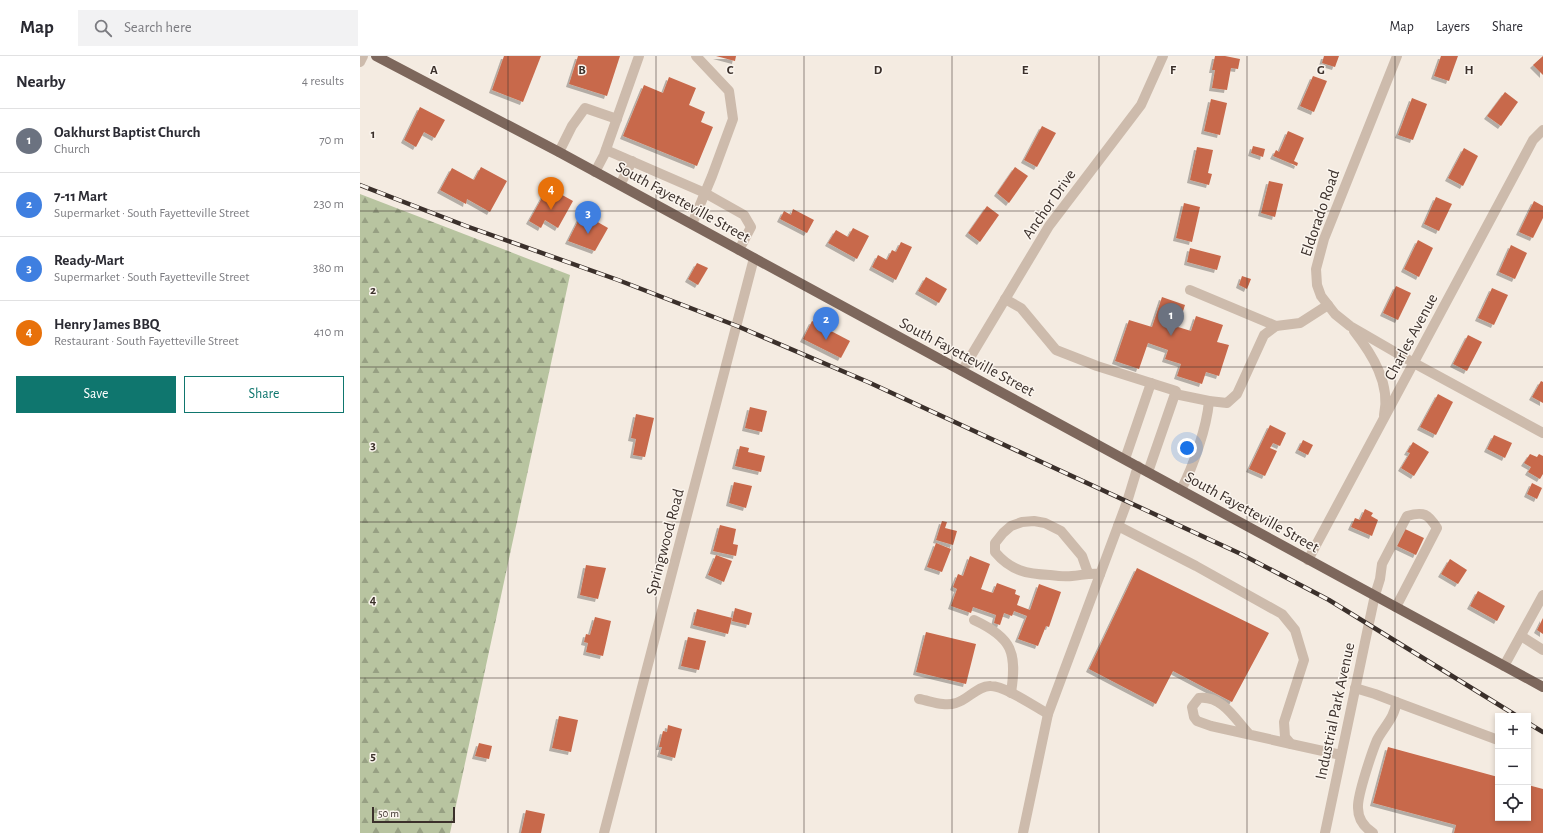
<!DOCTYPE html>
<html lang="en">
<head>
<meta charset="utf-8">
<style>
  :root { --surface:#fff; --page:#f2f2f3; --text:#2b2b33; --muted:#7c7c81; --line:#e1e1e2; --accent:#0f766e }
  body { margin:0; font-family:"Alegreya Sans",sans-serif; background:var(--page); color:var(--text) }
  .controls { position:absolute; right:12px; bottom:12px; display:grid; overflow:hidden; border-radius:0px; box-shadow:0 2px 6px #0003 }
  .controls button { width:36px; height:36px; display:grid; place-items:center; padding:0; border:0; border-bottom:1px solid var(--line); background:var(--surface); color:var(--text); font:20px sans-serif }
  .scale { position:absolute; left:12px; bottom:10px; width:83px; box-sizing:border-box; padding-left:4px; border:2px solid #3b302b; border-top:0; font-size:11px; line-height:14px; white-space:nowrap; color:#3b302b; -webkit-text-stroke:3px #fbf5ee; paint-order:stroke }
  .you { position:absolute; left:827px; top:392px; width:14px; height:14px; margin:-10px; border:3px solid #fff; border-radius:50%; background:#1a73e8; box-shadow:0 0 0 6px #1a73e833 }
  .badge { display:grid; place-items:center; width:26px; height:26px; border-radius:50%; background:var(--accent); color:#fff; font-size:13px; font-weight:700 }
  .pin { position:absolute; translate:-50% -33px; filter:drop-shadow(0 1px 2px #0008) }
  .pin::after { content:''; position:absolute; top:21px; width:14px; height:12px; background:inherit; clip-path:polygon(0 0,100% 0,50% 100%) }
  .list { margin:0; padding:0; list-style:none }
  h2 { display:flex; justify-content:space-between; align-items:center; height:52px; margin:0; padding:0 16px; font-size:17px }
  h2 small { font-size:13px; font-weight:400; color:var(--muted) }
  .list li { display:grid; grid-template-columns:26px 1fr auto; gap:12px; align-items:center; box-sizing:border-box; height:64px; padding:0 16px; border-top:1px solid var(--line) }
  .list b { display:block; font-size:15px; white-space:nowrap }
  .list p { margin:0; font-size:13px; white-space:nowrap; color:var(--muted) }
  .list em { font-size:13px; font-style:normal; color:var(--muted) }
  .actions { display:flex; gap:8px; padding:12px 16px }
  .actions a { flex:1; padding:9px 0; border:1px solid var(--accent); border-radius:0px; text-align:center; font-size:14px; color:var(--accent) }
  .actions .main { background:var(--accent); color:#fff }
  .icon { flex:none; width:22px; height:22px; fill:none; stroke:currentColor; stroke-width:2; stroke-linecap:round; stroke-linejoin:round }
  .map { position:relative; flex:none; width:1183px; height:777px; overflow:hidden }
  header { display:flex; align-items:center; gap:24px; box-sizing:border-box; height:56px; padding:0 20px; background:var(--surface); border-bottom:1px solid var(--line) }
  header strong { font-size:19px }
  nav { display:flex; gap:22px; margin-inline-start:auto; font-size:14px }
  .search { width:280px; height:36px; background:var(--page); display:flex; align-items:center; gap:10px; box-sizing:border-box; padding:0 14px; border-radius:0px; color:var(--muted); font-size:15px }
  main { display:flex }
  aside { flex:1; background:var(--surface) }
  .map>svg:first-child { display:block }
  .forest { fill:url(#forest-firs) }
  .building { fill:#c8694b; filter:url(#shadow) }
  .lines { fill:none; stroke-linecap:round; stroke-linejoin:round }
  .minor { stroke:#cdbbac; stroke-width:10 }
  .major { stroke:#7d675c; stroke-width:10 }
  .rail-casing { stroke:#3b302b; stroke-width:4.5 }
  .rail { stroke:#fbf5ee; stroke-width:3; stroke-dasharray:9; stroke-linecap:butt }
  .grid { fill:none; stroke:#3b302b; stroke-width:1; stroke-opacity:0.55 }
  .labels { text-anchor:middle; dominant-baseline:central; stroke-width:3; stroke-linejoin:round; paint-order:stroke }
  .street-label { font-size:16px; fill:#3b302b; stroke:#fbf5ee }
  .grid-label { font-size:13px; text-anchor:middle; font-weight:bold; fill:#3b302b; stroke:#fbf5ee; stroke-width:3; stroke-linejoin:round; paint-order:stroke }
</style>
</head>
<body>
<header>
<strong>Map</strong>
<div class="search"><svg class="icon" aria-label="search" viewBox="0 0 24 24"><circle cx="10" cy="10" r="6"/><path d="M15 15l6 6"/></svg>Search here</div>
<nav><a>Map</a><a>Layers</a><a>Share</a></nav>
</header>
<main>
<aside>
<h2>Nearby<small>4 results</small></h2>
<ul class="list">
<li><span class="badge" style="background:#6b7280">1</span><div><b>Oakhurst Baptist Church</b><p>Church</p></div><em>70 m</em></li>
<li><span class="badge" style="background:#3f7fe0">2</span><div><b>7-11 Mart</b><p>Supermarket · South Fayetteville Street</p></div><em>230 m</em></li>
<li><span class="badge" style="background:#3f7fe0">3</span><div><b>Ready-Mart</b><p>Supermarket · South Fayetteville Street</p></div><em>380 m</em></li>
<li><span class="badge" style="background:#e8710a">4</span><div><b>Henry James BBQ</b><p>Restaurant · South Fayetteville Street</p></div><em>410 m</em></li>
</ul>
<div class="actions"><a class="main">Save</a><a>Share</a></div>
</aside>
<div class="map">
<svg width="1183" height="777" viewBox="0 0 1183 777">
  <defs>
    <pattern id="forest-firs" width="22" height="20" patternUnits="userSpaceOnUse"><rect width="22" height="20" fill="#b8c4a0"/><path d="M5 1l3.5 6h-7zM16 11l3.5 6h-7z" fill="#97a083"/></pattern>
    <filter id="shadow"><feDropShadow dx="-3" dy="3" stdDeviation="0" flood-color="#0004"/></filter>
  </defs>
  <rect width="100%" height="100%" fill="#f4ebe1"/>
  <polygon class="forest" points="0,138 210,219 90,777 0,777"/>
  <g class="building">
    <polygon points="144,0 181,0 163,46 132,34"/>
    <polygon points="218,0 260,0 247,40 209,28"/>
    <polygon points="356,0 376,0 375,5"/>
    <polygon points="855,0 865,0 880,3 878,13 871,12 867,34 852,32 855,14 852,14"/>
    <polygon points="964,0 979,0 975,11 962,7"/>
    <polygon points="1081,0 1098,0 1089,25 1074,20"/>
    <polygon points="1183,0 1183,19 1173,9"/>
    <polygon points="953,20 967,25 954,56 940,50"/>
    <polygon points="309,21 336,32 329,49 345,56 341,66 353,71 337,110 263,80 284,29 303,37"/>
    <polygon points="1145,36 1158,46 1141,70 1127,60"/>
    <polygon points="1052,42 1067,48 1053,84 1038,79"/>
    <polygon points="851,43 867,47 860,79 844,75"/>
    <polygon points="60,51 85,64 75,82 64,76 56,91 44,84"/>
    <polygon points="682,70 696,77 677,111 664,104"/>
    <polygon points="928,75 944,82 934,105 938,107 937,110 913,100 916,94 919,96"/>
    <polygon points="893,90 905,93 903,101 891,97"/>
    <polygon points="837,91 853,94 848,117 852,118 849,129 830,124"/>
    <polygon points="1104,92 1118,100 1103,130 1088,122"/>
    <polygon points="121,111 147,125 130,156 107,143 106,148 80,134 92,112 114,124"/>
    <polygon points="655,111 668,120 649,147 637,137"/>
    <polygon points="909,125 923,128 915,161 901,157"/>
    <polygon points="188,131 213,145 198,172 185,164 181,172 169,165"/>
    <polygon points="1076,141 1092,148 1079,175 1064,168"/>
    <polygon points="1174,145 1183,150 1183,162 1173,182 1159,176"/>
    <polygon points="824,147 840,151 832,186 816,182"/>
    <polygon points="627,150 639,159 620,186 608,177"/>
    <polygon points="433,153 454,164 447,177 420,163 424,155 431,159"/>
    <polygon points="222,157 248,172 235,195 208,185"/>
    <polygon points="493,172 509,180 497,203 468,187 476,174 488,181"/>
    <polygon points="1058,184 1073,192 1059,221 1044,213"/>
    <polygon points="541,186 552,191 536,224 512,211 518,199 527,204 532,194 536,196"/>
    <polygon points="1151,189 1167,197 1155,223 1139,216"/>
    <polygon points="830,192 861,200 857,214 827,206"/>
    <polygon points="337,207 348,212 338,229 328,223"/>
    <polygon points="882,220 891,223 887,233 879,229"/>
    <polygon points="566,221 587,233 579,247 558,235"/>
    <polygon points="1036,230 1051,237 1038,264 1023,257"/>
    <polygon points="1132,232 1148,239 1134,269 1118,262"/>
    <polygon points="802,241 825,249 818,271 831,275 836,260 863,269 857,286 869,289 859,320 846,316 842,328 817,320 821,308 805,303 808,294 788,287 779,313 755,305 769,264 792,271"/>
    <polygon points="452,265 490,285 481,302 443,283"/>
    <polygon points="1108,279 1122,286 1107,315 1093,308"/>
    <polygon points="1181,325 1183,326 1183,347 1172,341"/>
    <polygon points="1078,338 1093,346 1076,379 1060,371"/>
    <polygon points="390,351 407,355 402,376 385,372"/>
    <polygon points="276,358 294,362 285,401 273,399 276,383 271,382"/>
    <polygon points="910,369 926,377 920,390 913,387 910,392 917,395 905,420 889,413"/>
    <polygon points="1134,379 1152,387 1145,402 1127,393"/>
    <polygon points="943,384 953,389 948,399 938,394"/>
    <polygon points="1053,386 1069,396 1054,420 1041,412 1050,397 1047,396"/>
    <polygon points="380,390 389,392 388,396 405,400 401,416 375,410"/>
    <polygon points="1170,398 1177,401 1179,398 1183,400 1183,418 1180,423 1168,416 1171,411 1164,407"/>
    <polygon points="374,426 392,430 386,452 369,447"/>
    <polygon points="1172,427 1182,432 1177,443 1167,438"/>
    <polygon points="1005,453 1013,457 1011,460 1018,464 1012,480 991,471 995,462 1000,464"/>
    <polygon points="582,465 587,466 585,472 597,475 593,489 576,484"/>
    <polygon points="360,469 376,473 373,488 378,489 376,500 353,495"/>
    <polygon points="1045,473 1064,482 1056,499 1037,490"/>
    <polygon points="576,487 591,493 582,516 567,511"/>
    <polygon points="356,499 372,505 364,526 348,519"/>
    <polygon points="610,500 630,508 621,533 633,537 637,527 656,534 655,538 660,540 657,549 670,554 679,528 701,536 689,571 686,570 678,590 658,583 667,560 654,555 652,560 644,557 640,569 634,567 636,559 613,551 611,557 591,550 597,533 593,531 598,518 603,520"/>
    <polygon points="1090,503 1107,514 1098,528 1081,518"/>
    <polygon points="226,509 246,512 238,543 220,539"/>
    <polygon points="777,512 909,577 872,646 813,615 796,648 729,613"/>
    <polygon points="1118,535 1145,550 1137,565 1110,550"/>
    <polygon points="375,552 392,557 389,569 372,565"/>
    <polygon points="337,553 372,562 368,578 333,569"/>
    <polygon points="235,561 251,565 243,600 226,596 228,587 224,586 226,578 230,579"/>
    <polygon points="1183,562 1183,578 1177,574"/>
    <polygon points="566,576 616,588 606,628 556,616"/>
    <polygon points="328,581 346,585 339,614 321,610"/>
    <polygon points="199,660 218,664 211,696 192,692"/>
    <polygon points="308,669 322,673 315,702 300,698 302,691 299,691 303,675 307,676"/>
    <polygon points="119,687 132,690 129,703 115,700"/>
    <polygon points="1028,691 1138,721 1138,762 1168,762 1168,729 1183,733 1183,777 1094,777 1096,769 1013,747"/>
    <polygon points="166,754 185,758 181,777 161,777"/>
  </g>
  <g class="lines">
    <g class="minor">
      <polyline points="1037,0 964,183 956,213 957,229 961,240 975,258 990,270 1054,307 1183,377"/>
      <polyline points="0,6 3,0"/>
      <polyline points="246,94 345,137 384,159 391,171 379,194"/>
      <polyline points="199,96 212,70 225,52 257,63"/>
      <polyline points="235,116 244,99 279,0"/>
      <polyline points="260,129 272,105"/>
      <polyline points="332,168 352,120 373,63 369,35 336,0"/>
      <polyline points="830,234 916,270"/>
      <polyline points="645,243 661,252 696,294 737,310 816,335 788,416"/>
      <path d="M994,275C1012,298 1031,328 1024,359"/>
      <polyline points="602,315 689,170 781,49 803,0"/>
      <polyline points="815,338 849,345 867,347 877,338 904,279 916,270 940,267 968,249"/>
      <polyline points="765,403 791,327"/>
      <path d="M821,434C833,411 847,371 849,345"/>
      <polyline points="758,470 836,510 922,558 935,574 944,604 924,666 925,681 931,688 981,699"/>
      <polyline points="948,504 1173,84 1183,74"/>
      <path d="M728,517L722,500L701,475L685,467L674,465L662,466L651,470L643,477L635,487V496C651,515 667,518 690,519C697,520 705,521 712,520C723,519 729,517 740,518"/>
      <path d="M614,564C653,582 657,597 651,637"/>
      <polyline points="1161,580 1183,594"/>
      <polyline points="1144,610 1183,539"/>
      <path d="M995,632L1015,638L1036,646C1036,660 1023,672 1017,684C1012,696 997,740 998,752C998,762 1004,771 1013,777"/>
      <path d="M559,643C571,645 584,651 596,647C608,644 618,629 631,630C645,630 674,650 688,658"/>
      <polyline points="1036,646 1138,684"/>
      <path d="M889,678C875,663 862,639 839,642L832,651L834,661L837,665L851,670L931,688"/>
      <polyline points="244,777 394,202"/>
      <polyline points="663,777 688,658 767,446 778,410"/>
      <path d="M965,777L1009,567L1015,539L1020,523L1022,508L1047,460C1064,455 1068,458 1077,472L1036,551"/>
    </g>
    <polyline class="major" points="16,0 199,96 1183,631"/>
    <defs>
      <g id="rail">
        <polyline points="0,129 106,170 258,224 377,270 508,326 881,498 969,544 1157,660"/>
        <polyline points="1168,667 1183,676"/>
      </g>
    </defs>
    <use href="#rail" class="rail-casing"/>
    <use href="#rail" class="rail"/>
  </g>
  <path class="grid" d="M148,0V777M296,0V777M444,0V777M592,0V777M739,0V777M887,0V777M1035,0V777M0,155H1183M0,311H1183M0,466H1183M0,622H1183"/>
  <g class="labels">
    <g class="street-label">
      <text transform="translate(323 146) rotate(29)">South Fayetteville Street</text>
      <text transform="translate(689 148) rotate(-55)">Anchor Drive</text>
      <text transform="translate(960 157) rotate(-71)">Eldorado Road</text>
      <text transform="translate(1051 281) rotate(-62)">Charles Avenue</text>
      <text transform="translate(607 301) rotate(28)">South Fayetteville Street</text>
      <text transform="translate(892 456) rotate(29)">South Fayetteville Street</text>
      <text transform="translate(305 486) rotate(-75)">Springwood Road</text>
      <text transform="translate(975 655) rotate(-78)">Industrial Park Avenue</text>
    </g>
  </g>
  <g class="grid-label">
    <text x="74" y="18">A</text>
    <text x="222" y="18">B</text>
    <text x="370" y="18">C</text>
    <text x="518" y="18">D</text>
    <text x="665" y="18">E</text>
    <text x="813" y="18">F</text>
    <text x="961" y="18">G</text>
    <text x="1109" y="18">H</text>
    <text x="13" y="82">1</text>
    <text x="13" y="238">2</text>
    <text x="13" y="393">3</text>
    <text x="13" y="548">4</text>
    <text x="13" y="704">5</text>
  </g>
</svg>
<div class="controls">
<button>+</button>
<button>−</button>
<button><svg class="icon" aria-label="locate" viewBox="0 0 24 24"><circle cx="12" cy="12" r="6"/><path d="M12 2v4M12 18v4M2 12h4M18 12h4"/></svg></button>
</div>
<div class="scale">50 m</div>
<div class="you"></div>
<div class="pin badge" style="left:811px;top:280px;background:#6b7280">1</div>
<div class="pin badge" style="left:466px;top:284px;background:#3f7fe0">2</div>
<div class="pin badge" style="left:228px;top:178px;background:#3f7fe0">3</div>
<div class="pin badge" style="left:191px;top:154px;background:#e8710a">4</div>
</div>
</main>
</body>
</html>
